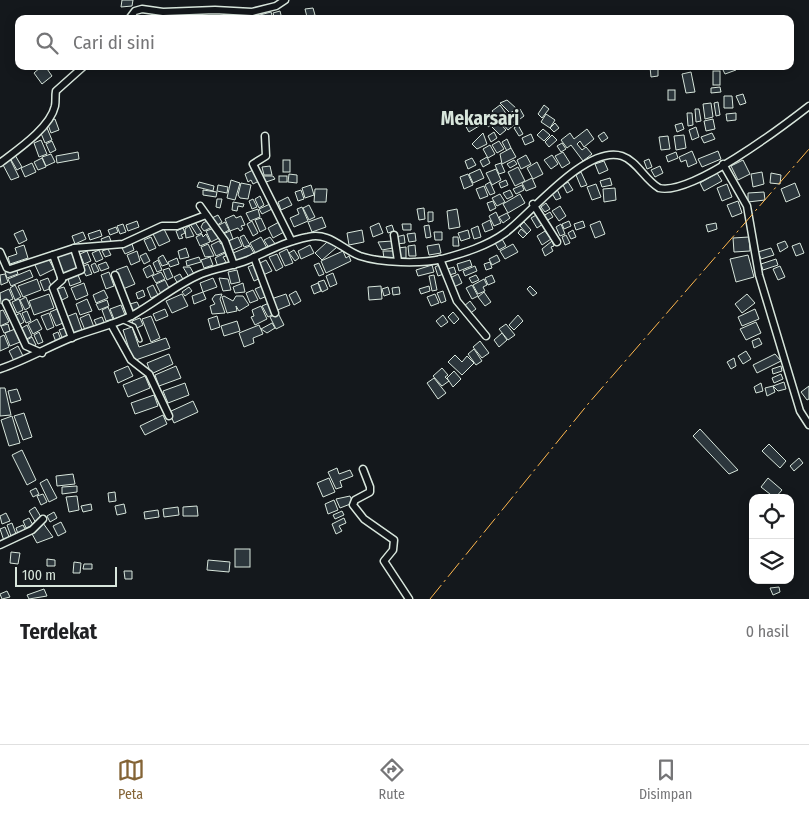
<!DOCTYPE html>
<html lang="id">
<head>
<meta charset="utf-8">
<style>
  :root { --surface:#fff; --page:#f2f2f2; --text:#202124; --muted:#757577; --line:#e0e0e0; --accent:#846436 }
  body { margin:0; font-family:"Fira Sans Condensed",sans-serif; background:var(--page); color:var(--text) }
  .controls { position:absolute; right:15px; bottom:15px; display:grid; overflow:hidden; border-radius:10px; box-shadow:0 2px 12px #0003 }
  .controls button { width:45px; height:45px; display:grid; place-items:center; padding:0; border:0; border-bottom:1px solid var(--line); background:var(--surface); color:var(--text); font:25px sans-serif }
  .scale { position:absolute; left:15px; bottom:12px; width:102px; box-sizing:border-box; padding-left:5px; border:2px solid #d8e6dc; border-top:0; font-size:14px; line-height:18px; white-space:nowrap; color:#d8e6dc; -webkit-text-stroke:4px #14181c; paint-order:stroke }
  .list { margin:0; padding:0; list-style:none }
  h2 { display:flex; justify-content:space-between; align-items:center; height:65px; margin:0; padding:0 20px; font-size:21px }
  h2 small { font-size:16px; font-weight:400; color:var(--muted) }
  .icon { flex:none; width:28px; height:28px; fill:none; stroke:currentColor; stroke-width:2; stroke-linecap:round; stroke-linejoin:round }
  .map { position:relative; flex:none; width:809px; height:599px; overflow:hidden }
  .search { position:absolute; background:var(--surface); box-shadow:0 2px 12px #0003; left:15px; right:15px; top:15px; height:55px; display:flex; align-items:center; gap:12px; box-sizing:border-box; padding:0 18px; border-radius:10px; color:var(--muted); font-size:19px }
  .sheet { height:145px; background:var(--surface) }
  nav { display:flex; justify-content:space-around; align-items:center; box-sizing:border-box; height:70px; border-top:1px solid var(--line); background:var(--surface); font-size:14px; color:var(--muted) }
  nav a { display:grid; justify-items:center; gap:2px }
  nav .on { color:var(--accent) }
  .map>svg:first-child { display:block }
  .building { fill:#2c363c; stroke:#d8e6dc }
  .lines { fill:none; stroke-linecap:round; stroke-linejoin:round }
  .service-casing { stroke:#d8e6dc; stroke-width:5.5 }
  .minor-casing { stroke:#d8e6dc; stroke-width:9 }
  .service { stroke:#14181c; stroke-width:3 }
  .minor { stroke:#14181c; stroke-width:6 }
  .power { stroke:#ffb74d; stroke-width:1; stroke-dasharray:18 4 2.5 4; stroke-linecap:butt }
  .labels { text-anchor:middle; dominant-baseline:central; stroke-width:4; stroke-linejoin:round; paint-order:stroke }
  .quarter-label { font-size:19px; font-weight:bold; fill:#d8e6dc; stroke:#14181c }
</style>
</head>
<body>
<div class="map">
<svg width="809" height="599" viewBox="0 0 809 599">
  <rect width="100%" height="100%" fill="#14181c"/>
  <g class="building">
    <polygon points="122,0 133,0 132,6 121,7"/>
    <polygon points="313,8 315,15 307,17 305,9"/>
    <polygon points="280,11 282,19 275,19 273,13"/>
    <polygon points="271,12 273,19 261,19 260,15"/>
    <polygon points="42,66 45,66 52,76 42,84 34,73"/>
    <polygon points="731,66 735,66 736,70 725,74 723,70"/>
    <polygon points="650,67 658,67 658,76 651,77"/>
    <rect x="713" y="71" width="7" height="14"/>
    <polygon points="691,72 695,92 686,93 682,74"/>
    <polygon points="720,87 721,92 711,93 711,88"/>
    <rect x="668" y="90" width="7" height="10"/>
    <polygon points="743,94 746,103 740,105 736,96"/>
    <polygon points="724,96 732,96 733,108 724,108"/>
    <polygon points="507,100 517,109 510,113 500,103"/>
    <polygon points="718,102 720,115 716,116 714,103"/>
    <polygon points="711,103 713,117 705,119 703,104"/>
    <polygon points="500,105 505,112 498,118 492,111"/>
    <polygon points="544,105 549,109 542,118 538,114"/>
    <polygon points="520,109 524,116 516,122 511,115"/>
    <polygon points="695,109 699,109 701,121 696,122"/>
    <polygon points="505,112 515,124 508,130 498,118"/>
    <polygon points="687,113 692,113 693,125 688,126"/>
    <polygon points="736,113 736,120 727,121 726,114"/>
    <polygon points="491,114 497,120 488,127 483,121"/>
    <polygon points="546,114 555,120 550,128 541,122"/>
    <polygon points="55,119 59,130 51,133 47,122"/>
    <polygon points="475,119 479,126 469,132 465,125"/>
    <polygon points="713,119 715,129 706,131 704,121"/>
    <polygon points="498,121 506,130 500,135 492,127"/>
    <polygon points="555,123 559,128 554,132 550,128"/>
    <polygon points="682,123 684,129 677,132 675,125"/>
    <polygon points="518,125 523,134 519,136 514,128"/>
    <polygon points="696,127 699,137 692,140 689,130"/>
    <polygon points="47,128 52,140 45,143 40,131"/>
    <polygon points="543,129 550,135 544,141 537,135"/>
    <polygon points="587,129 594,139 584,147 580,141 577,144 582,150 586,147 592,154 583,161 571,145 567,148 561,140 570,133 574,139"/>
    <polygon points="494,132 497,138 491,142 488,136"/>
    <polygon points="604,132 608,138 602,142 598,136"/>
    <polygon points="483,133 487,144 477,149 472,144"/>
    <polygon points="712,133 715,139 704,143 701,137"/>
    <polygon points="531,134 534,141 525,145 522,138"/>
    <polygon points="552,135 557,140 549,147 545,142"/>
    <polygon points="684,135 686,148 676,150 674,136"/>
    <polygon points="668,136 670,149 661,150 659,137"/>
    <polygon points="507,139 511,148 507,151 502,142"/>
    <polygon points="41,140 47,154 39,157 34,143"/>
    <polygon points="52,141 56,150 50,153 46,144"/>
    <polygon points="499,141 504,149 497,153 492,145"/>
    <polygon points="562,143 566,149 561,152 557,146"/>
    <polygon points="490,145 495,154 488,158 483,149"/>
    <polygon points="511,148 516,157 502,164 500,154"/>
    <polygon points="692,151 697,163 688,167 686,160 681,162 679,157"/>
    <polygon points="718,151 721,159 702,167 698,159"/>
    <polygon points="78,152 79,159 57,163 56,156"/>
    <polygon points="563,152 570,163 562,168 555,156"/>
    <polygon points="676,152 678,158 668,162 666,156"/>
    <polygon points="51,154 55,162 46,166 42,157"/>
    <polygon points="15,155 22,167 17,170 10,158"/>
    <polygon points="526,155 531,164 521,169 517,160"/>
    <polygon points="552,155 558,164 551,169 544,160"/>
    <polygon points="487,157 490,163 483,167 480,161"/>
    <polygon points="42,158 46,167 38,170 34,162"/>
    <polygon points="472,158 476,165 468,169 465,161"/>
    <polygon points="10,159 19,177 11,180 2,163"/>
    <polygon points="649,159 652,167 647,169 644,161"/>
    <rect x="283" y="160" width="7" height="12"/>
    <polygon points="514,160 517,164 510,168 507,164"/>
    <polygon points="743,160 750,174 738,180 731,166"/>
    <polygon points="604,161 608,170 599,174 595,164"/>
    <polygon points="537,162 543,174 533,179 527,168"/>
    <polygon points="32,163 36,172 25,177 21,168"/>
    <polygon points="501,163 505,172 499,174 495,165"/>
    <polygon points="270,166 272,175 264,175 262,167"/>
    <polygon points="660,166 663,173 655,177 651,170"/>
    <polygon points="518,167 525,181 515,186 508,172"/>
    <polygon points="480,169 484,178 473,183 469,174"/>
    <polygon points="496,169 501,180 492,185 486,173"/>
    <polygon points="253,170 259,181 253,184 251,180 248,182 245,174"/>
    <polygon points="581,172 587,185 581,187 576,175"/>
    <polygon points="762,172 764,184 753,187 751,174"/>
    <polygon points="717,173 722,181 704,191 700,183"/>
    <polygon points="771,173 781,175 780,184 770,183"/>
    <polygon points="289,174 297,175 297,183 288,182"/>
    <polygon points="468,174 473,185 464,189 460,177"/>
    <polygon points="262,176 273,176 275,179 266,182"/>
    <rect x="279" y="176" width="8" height="6"/>
    <polygon points="532,178 536,187 526,191 522,183"/>
    <polygon points="610,178 612,185 602,187 600,181"/>
    <polygon points="231,180 240,183 235,200 227,198"/>
    <polygon points="506,180 508,185 501,188 499,183"/>
    <polygon points="199,182 214,186 213,191 197,187"/>
    <polygon points="490,182 495,193 490,195 485,185"/>
    <polygon points="568,182 573,190 567,193 563,185"/>
    <polygon points="241,183 251,185 248,199 240,198 238,195"/>
    <polygon points="795,183 800,196 786,202 781,189"/>
    <polygon points="596,184 601,197 592,200 587,187"/>
    <polygon points="727,184 732,197 722,201 717,188"/>
    <polygon points="218,185 228,187 227,193 217,191"/>
    <polygon points="311,185 314,195 305,198 302,188"/>
    <polygon points="522,185 524,190 516,194 513,189"/>
    <polygon points="484,186 488,196 480,199 476,189"/>
    <polygon points="615,188 616,200 604,202 603,189"/>
    <polygon points="315,189 327,189 326,202 314,202"/>
    <polygon points="557,189 561,198 556,200 551,192"/>
    <polygon points="203,190 217,192 216,197 203,195"/>
    <polygon points="301,190 304,199 298,201 295,192"/>
    <polygon points="510,190 513,196 507,199 503,193"/>
    <polygon points="764,192 765,200 748,202 748,193"/>
    <polygon points="500,194 505,202 497,206 492,198"/>
    <polygon points="520,194 525,203 508,213 503,204"/>
    <polygon points="260,196 264,205 259,208 255,199"/>
    <polygon points="288,197 292,205 281,210 278,202"/>
    <polygon points="217,199 222,199 220,208 216,207"/>
    <polygon points="253,199 257,207 252,209 249,201"/>
    <polygon points="493,201 496,208 490,211 487,203"/>
    <polygon points="738,201 742,213 732,217 727,205"/>
    <polygon points="233,202 244,204 243,207 238,206 237,211 232,210"/>
    <polygon points="546,203 550,209 545,212 541,207"/>
    <polygon points="270,204 272,209 262,214 259,209"/>
    <polygon points="309,205 315,217 309,220 303,208"/>
    <polygon points="560,206 566,216 559,221 552,211"/>
    <polygon points="302,207 308,221 294,227 290,218 299,214 297,209"/>
    <polygon points="424,208 425,219 419,220 417,209"/>
    <polygon points="258,209 260,217 250,221 246,213"/>
    <polygon points="457,209 460,227 449,229 447,211"/>
    <polygon points="428,212 433,212 433,221 428,222"/>
    <polygon points="496,212 501,223 494,226 489,216"/>
    <polygon points="550,212 553,217 546,221 543,216"/>
    <polygon points="507,213 510,218 503,223 499,217"/>
    <polygon points="538,214 543,224 537,228 531,218"/>
    <polygon points="218,215 222,222 216,226 212,218"/>
    <polygon points="234,215 236,218 241,216 245,225 241,226 243,229 240,231 238,228 230,231 225,219"/>
    <polygon points="322,217 326,227 312,232 308,222"/>
    <polygon points="261,218 266,229 260,232 255,220"/>
    <polygon points="209,220 212,227 204,231 201,227 203,223"/>
    <polygon points="490,220 493,229 485,232 482,224"/>
    <polygon points="137,221 139,227 128,231 126,225"/>
    <polygon points="252,221 258,233 253,236 247,224"/>
    <polygon points="569,221 571,226 564,229 562,224"/>
    <polygon points="583,221 585,227 576,230 574,224"/>
    <polygon points="600,221 605,234 595,238 590,225"/>
    <polygon points="195,222 202,233 197,235 190,224"/>
    <polygon points="225,222 229,230 222,234 217,226"/>
    <polygon points="279,222 284,232 273,238 268,228"/>
    <polygon points="524,222 531,230 527,234 520,226"/>
    <polygon points="379,223 383,233 373,237 370,227"/>
    <polygon points="716,223 717,229 708,232 706,225"/>
    <polygon points="123,224 126,232 120,234 117,226"/>
    <polygon points="402,224 411,224 411,230 403,230"/>
    <polygon points="561,224 565,234 560,236 556,227"/>
    <polygon points="392,225 394,231 388,233 386,227"/>
    <polygon points="429,225 431,237 426,238 424,226"/>
    <polygon points="189,226 194,236 186,238 185,229"/>
    <polygon points="478,226 481,237 474,239 471,229"/>
    <polygon points="116,227 118,232 110,235 108,230"/>
    <polygon points="183,228 185,233 181,235 183,238 179,239 176,231"/>
    <polygon points="214,228 219,238 211,242 206,231"/>
    <polygon points="164,229 170,241 159,246 153,234"/>
    <polygon points="521,229 527,234 523,238 518,233"/>
    <polygon points="23,230 27,240 19,244 14,234"/>
    <polygon points="100,230 102,236 90,240 88,234"/>
    <polygon points="362,230 364,242 349,245 347,233"/>
    <polygon points="468,230 470,238 461,241 458,233"/>
    <polygon points="573,230 576,237 571,239 568,233"/>
    <polygon points="230,231 233,239 226,242 223,234"/>
    <polygon points="545,231 551,239 542,245 537,236"/>
    <polygon points="83,232 86,239 75,244 72,236"/>
    <polygon points="434,232 442,232 442,240 435,240"/>
    <polygon points="415,233 416,241 409,242 407,234"/>
    <polygon points="202,234 203,237 206,234 210,242 200,246 196,237"/>
    <polygon points="244,235 250,245 244,247 240,237"/>
    <polygon points="404,235 405,243 397,244 396,237"/>
    <polygon points="566,235 570,243 565,245 562,237"/>
    <polygon points="109,236 111,241 103,244 101,239"/>
    <polygon points="151,237 156,248 149,251 144,240"/>
    <polygon points="238,237 242,246 231,251 226,242"/>
    <polygon points="261,237 267,248 256,254 250,243"/>
    <polygon points="270,237 276,245 269,248 264,240"/>
    <polygon points="453,237 458,237 459,246 453,246"/>
    <polygon points="749,237 750,251 734,252 733,238"/>
    <polygon points="502,239 506,246 499,250 495,243"/>
    <polygon points="219,241 221,244 223,243 227,251 216,256 211,245"/>
    <polygon points="392,241 393,248 382,250 378,242"/>
    <polygon points="552,241 554,246 551,247 553,251 545,256 542,249"/>
    <polygon points="785,241 788,247 780,252 777,244"/>
    <polygon points="327,242 337,247 322,260 315,253"/>
    <polygon points="800,243 804,253 796,256 792,246"/>
    <polygon points="132,244 134,250 125,254 122,248"/>
    <polygon points="208,244 214,256 205,257 201,247"/>
    <polygon points="439,244 441,253 429,255 427,246"/>
    <polygon points="513,244 518,252 505,259 500,251"/>
    <polygon points="24,245 28,258 10,264 8,257 17,254 15,248"/>
    <polygon points="310,245 314,253 301,259 298,251"/>
    <polygon points="415,245 416,256 409,256 408,246"/>
    <polygon points="250,246 255,255 236,262 233,253"/>
    <polygon points="406,247 406,258 399,258 398,248"/>
    <polygon points="186,248 189,257 180,259 178,251"/>
    <polygon points="771,248 774,255 761,259 758,252"/>
    <polygon points="108,249 111,255 105,257 102,251"/>
    <polygon points="287,249 293,263 285,266 279,253"/>
    <polygon points="99,250 103,259 96,262 92,253"/>
    <polygon points="294,250 299,258 295,261 289,253"/>
    <polygon points="87,251 91,261 84,264 80,254"/>
    <polygon points="137,251 140,261 131,265 127,255"/>
    <polygon points="343,251 346,258 349,256 351,261 326,273 321,261"/>
    <polygon points="383,251 394,251 394,258 384,259"/>
    <polygon points="71,252 78,269 63,275 56,258"/>
    <polygon points="146,253 150,261 144,264 140,256"/>
    <polygon points="225,253 226,256 223,257 226,262 218,267 215,258"/>
    <polygon points="277,254 283,267 276,271 269,257"/>
    <polygon points="163,255 168,264 162,266 158,258"/>
    <polygon points="497,255 500,261 492,265 489,259"/>
    <polygon points="748,255 754,277 736,282 730,259"/>
    <polygon points="199,257 201,262 187,266 186,261"/>
    <polygon points="210,257 213,265 204,268 201,260"/>
    <polygon points="48,258 54,269 40,276 35,265"/>
    <polygon points="177,258 179,264 170,267 168,262"/>
    <polygon points="776,259 778,265 763,270 761,264"/>
    <polygon points="158,260 162,270 157,272 153,263"/>
    <polygon points="266,260 272,271 263,275 258,264"/>
    <polygon points="470,260 472,266 459,271 457,264"/>
    <polygon points="106,262 109,268 101,271 98,265"/>
    <polygon points="490,262 492,268 486,270 484,264"/>
    <polygon points="95,263 99,271 94,273 91,265"/>
    <polygon points="319,263 324,274 319,276 314,265"/>
    <polygon points="88,264 92,274 86,276 82,267"/>
    <polygon points="255,264 261,278 254,281 248,267"/>
    <polygon points="441,264 444,274 438,276 435,267"/>
    <polygon points="150,265 154,274 147,278 143,269"/>
    <polygon points="432,265 434,272 418,276 416,270"/>
    <polygon points="127,266 135,284 123,289 116,270"/>
    <polygon points="475,266 477,271 465,276 463,271"/>
    <polygon points="780,266 785,277 778,280 773,269"/>
    <polygon points="183,267 190,267 194,274 189,277"/>
    <polygon points="454,267 456,273 446,276 444,270"/>
    <polygon points="16,268 18,274 7,278 5,272"/>
    <polygon points="169,268 173,277 167,280 163,270"/>
    <polygon points="30,270 33,277 11,286 8,279"/>
    <polygon points="237,270 240,282 231,284 228,272"/>
    <polygon points="109,272 114,286 106,289 101,275"/>
    <polygon points="161,272 165,279 156,283 152,276"/>
    <polygon points="333,273 337,284 330,287 326,276"/>
    <polygon points="5,274 8,282 1,285 0,275"/>
    <polygon points="180,274 184,281 178,284 174,277"/>
    <polygon points="458,274 462,283 454,287 450,278"/>
    <polygon points="78,275 81,282 70,286 68,279"/>
    <polygon points="434,275 437,290 432,291 429,276"/>
    <polygon points="476,275 479,280 472,283 469,278"/>
    <polygon points="492,275 495,282 488,285 485,278"/>
    <polygon points="48,278 52,288 44,291 40,281"/>
    <polygon points="213,278 217,287 203,292 200,283"/>
    <polygon points="219,278 228,279 231,290 223,291"/>
    <polygon points="37,279 41,290 23,297 18,286"/>
    <polygon points="484,279 487,285 483,287 485,291 478,294 473,285"/>
    <polygon points="165,280 170,290 161,294 156,284"/>
    <polygon points="324,280 328,289 322,292 318,282"/>
    <polygon points="84,283 88,295 76,300 71,288"/>
    <polygon points="243,283 245,292 235,293 233,287"/>
    <polygon points="318,283 321,291 314,294 311,286"/>
    <polygon points="15,285 21,297 15,300 10,288"/>
    <polygon points="153,285 158,295 151,298 147,288"/>
    <polygon points="472,285 478,296 472,299 466,288"/>
    <polygon points="262,286 267,296 260,299 255,289"/>
    <polygon points="381,286 382,299 369,300 368,287"/>
    <polygon points="429,286 430,291 421,294 419,289"/>
    <polygon points="530,286 537,293 533,296 527,289"/>
    <polygon points="64,287 68,297 62,300 57,289"/>
    <polygon points="189,287 192,291 185,296 182,292"/>
    <polygon points="388,287 390,294 384,296 382,289"/>
    <polygon points="399,287 400,294 393,295 392,288"/>
    <polygon points="9,289 13,299 1,304 0,293"/>
    <polygon points="104,290 108,298 96,303 93,295"/>
    <polygon points="143,290 145,296 138,299 136,293"/>
    <polygon points="253,290 258,300 250,303 246,293"/>
    <polygon points="296,291 301,301 294,305 289,295"/>
    <polygon points="443,291 446,301 441,303 437,293"/>
    <polygon points="203,292 206,299 194,304 192,296"/>
    <polygon points="484,292 491,302 485,306 478,297"/>
    <polygon points="49,294 54,308 34,315 29,301"/>
    <polygon points="182,294 188,306 172,313 166,301"/>
    <polygon points="222,294 220,299 225,313 212,314 210,306 215,304 212,299 215,295"/>
    <polygon points="286,294 290,305 275,311 271,299"/>
    <polygon points="435,294 439,303 431,306 427,297"/>
    <polygon points="747,294 755,303 742,313 735,304"/>
    <polygon points="224,296 233,301 236,296 243,296 249,305 239,311 236,306 237,311 227,313 222,297"/>
    <polygon points="26,297 30,307 25,310 20,300"/>
    <polygon points="19,299 23,310 17,313 12,302"/>
    <polygon points="87,299 92,311 80,315 76,304"/>
    <polygon points="107,300 109,306 99,310 96,304"/>
    <polygon points="470,301 476,309 468,315 463,307"/>
    <polygon points="137,302 140,308 132,311 130,304"/>
    <polygon points="269,303 274,314 268,317 262,306"/>
    <polygon points="121,305 125,315 114,319 110,309"/>
    <polygon points="261,306 267,319 255,325 251,317 254,316 252,310"/>
    <polygon points="108,307 113,319 106,321 102,310"/>
    <polygon points="57,309 63,323 56,326 50,312"/>
    <polygon points="165,309 168,316 156,321 153,314"/>
    <polygon points="755,309 759,319 742,326 738,317"/>
    <polygon points="3,310 9,322 0,326 0,311"/>
    <polygon points="27,311 31,321 26,323 22,313"/>
    <polygon points="453,312 459,319 454,324 448,317"/>
    <polygon points="20,313 24,322 19,325 15,316"/>
    <polygon points="49,313 54,327 47,330 41,316"/>
    <polygon points="76,313 82,330 73,334 66,317"/>
    <polygon points="278,313 284,325 276,329 270,317"/>
    <polygon points="89,314 94,327 85,330 80,318"/>
    <polygon points="443,315 448,322 441,327 436,321"/>
    <polygon points="518,315 523,321 514,330 509,325"/>
    <polygon points="151,316 160,338 151,342 142,319"/>
    <polygon points="217,316 220,327 211,330 208,319"/>
    <polygon points="102,317 104,322 97,326 94,320"/>
    <polygon points="140,318 143,325 135,329 132,321"/>
    <polygon points="37,319 42,329 33,334 28,324"/>
    <polygon points="237,321 240,331 224,336 221,326"/>
    <polygon points="756,322 761,333 746,340 740,329"/>
    <polygon points="272,323 275,328 267,333 261,329"/>
    <polygon points="8,324 10,331 4,333 1,326"/>
    <polygon points="506,324 515,335 508,340 499,329"/>
    <polygon points="27,325 32,336 25,340 20,329"/>
    <polygon points="259,325 263,334 253,338 254,343 244,347 239,333"/>
    <polygon points="132,327 139,347 166,338 170,348 133,361 123,330"/>
    <polygon points="65,328 69,337 63,340 59,330"/>
    <polygon points="15,329 20,342 10,346 5,333"/>
    <polygon points="39,332 43,342 38,344 34,335"/>
    <polygon points="58,332 61,340 56,342 53,334"/>
    <polygon points="502,333 507,340 499,347 494,340"/>
    <polygon points="4,335 9,347 0,351 0,337"/>
    <polygon points="32,337 36,345 29,348 25,341"/>
    <polygon points="759,338 762,344 754,348 752,341"/>
    <polygon points="480,341 489,353 482,358 473,347"/>
    <polygon points="18,346 23,356 14,361 9,351"/>
    <polygon points="474,349 482,361 476,365 468,354"/>
    <polygon points="746,351 751,359 743,364 738,356"/>
    <polygon points="169,354 173,364 151,374 147,363"/>
    <polygon points="775,354 781,361 757,373 753,365"/>
    <polygon points="455,355 462,362 467,356 474,363 462,375 448,362"/>
    <polygon points="734,358 736,366 731,369 727,362"/>
    <polygon points="128,366 133,376 118,383 114,372"/>
    <polygon points="176,366 181,378 159,386 155,375"/>
    <polygon points="781,366 782,371 773,374 772,369"/>
    <polygon points="442,368 448,375 445,377 449,381 442,386 433,376"/>
    <polygon points="454,371 461,379 453,387 447,378"/>
    <polygon points="781,374 783,379 774,383 772,378"/>
    <polygon points="145,376 150,388 128,397 123,385"/>
    <polygon points="434,378 446,393 438,399 427,383"/>
    <polygon points="784,382 786,389 778,391 773,386"/>
    <polygon points="185,383 189,395 168,403 163,391"/>
    <polygon points="761,383 763,391 756,393 754,387"/>
    <polygon points="773,386 775,392 767,396 765,388"/>
    <polygon points="809,386 809,399 807,400 801,392"/>
    <polygon points="0,388 5,388 11,415 0,416"/>
    <polygon points="17,389 21,400 11,403 8,391"/>
    <polygon points="154,395 158,406 135,414 131,403"/>
    <polygon points="193,401 198,412 174,423 169,412"/>
    <polygon points="24,413 32,437 23,440 14,416"/>
    <polygon points="163,415 167,424 145,435 140,426"/>
    <polygon points="12,416 20,443 9,446 1,420"/>
    <polygon points="700,429 738,470 729,474 693,436"/>
    <polygon points="769,444 786,461 780,468 762,451"/>
    <polygon points="22,450 36,480 27,485 12,455"/>
    <polygon points="799,458 803,463 794,471 790,466"/>
    <polygon points="337,468 339,474 350,470 353,476 340,481 342,487 336,489 328,472"/>
    <polygon points="73,474 75,484 57,486 56,476"/>
    <polygon points="329,478 335,492 323,497 317,483"/>
    <polygon points="768,478 782,490 775,498 761,487"/>
    <polygon points="47,479 57,498 49,502 40,483"/>
    <polygon points="77,486 77,492 62,494 62,487"/>
    <polygon points="36,488 39,494 33,497 30,491"/>
    <polygon points="115,492 116,501 109,502 108,493"/>
    <polygon points="43,494 47,502 41,505 37,496"/>
    <polygon points="77,496 79,510 69,512 66,497"/>
    <polygon points="350,496 353,503 340,508 336,499"/>
    <polygon points="334,500 338,510 328,514 325,504"/>
    <polygon points="91,504 92,510 83,512 81,506"/>
    <polygon points="124,504 126,513 117,515 115,506"/>
    <polygon points="197,506 198,516 183,516 183,507"/>
    <polygon points="35,507 41,517 36,523 29,511"/>
    <polygon points="178,507 179,515 164,517 163,509"/>
    <polygon points="158,510 159,517 145,519 144,512"/>
    <polygon points="342,511 344,515 335,519 333,515"/>
    <polygon points="54,512 57,518 50,522 47,516"/>
    <polygon points="6,513 10,521 2,524 0,516"/>
    <polygon points="29,518 33,525 26,528 23,521"/>
    <polygon points="344,518 346,523 339,526 342,531 336,534 332,524"/>
    <polygon points="61,522 66,532 58,536 53,526"/>
    <polygon points="12,523 16,534 11,536 7,525"/>
    <polygon points="43,523 53,537 37,543 31,532"/>
    <polygon points="23,525 26,531 18,534 16,528"/>
    <polygon points="5,527 10,539 4,541 0,529"/>
    <rect x="235" y="549" width="15" height="18"/>
    <polygon points="11,552 20,553 18,564 10,563"/>
    <polygon points="47,559 55,560 55,566 47,566"/>
    <polygon points="208,560 230,562 229,572 207,570"/>
    <polygon points="74,562 81,563 80,573 73,573"/>
    <polygon points="84,564 92,564 92,569 83,569"/>
    <polygon points="124,571 132,571 132,579 125,579"/>
    <polygon points="779,587 780,592 773,595 770,588"/>
    <polygon points="44,589 47,596 29,599 27,595"/>
    <polygon points="7,591 10,597 2,599 0,594"/>
  </g>
  <g class="lines">
    <defs>
      <polyline id="service" points="123,321 134,326 140,340"/>
      <g id="minor">
        <polyline points="129,19 135,11 142,9 163,12 215,10 252,12 276,6 285,0"/>
        <polyline points="265,136 266,156 253,164 291,240"/>
        <path d="M0,163C17,150 50,128 55,106C56,101 55,96 56,91L84,66"/>
        <polyline points="723,164 747,206 759,275 800,411 809,425"/>
        <polyline points="533,204 557,242"/>
        <polyline points="200,206 225,241 234,265"/>
        <polyline points="394,235 398,261"/>
        <polyline points="0,252 7,268 10,269 74,248 123,244 162,226 177,226 206,215"/>
        <polyline points="53,255 62,280 53,288 72,338"/>
        <polyline points="254,257 275,313"/>
        <polyline points="440,259 457,301 486,336"/>
        <polyline points="115,275 131,316"/>
        <polyline points="61,278 81,270 74,248"/>
        <polyline points="6,303 26,346 42,353"/>
        <polyline points="111,324 131,360 149,374 169,416"/>
        <path d="M0,369C26,360 48,347 73,337C93,329 114,325 133,315C156,302 177,284 201,274C217,268 233,266 248,260C268,251 287,241 308,237C330,232 341,249 360,256C381,263 421,264 442,259C464,253 487,246 505,233C530,215 586,144 622,156C637,161 645,180 659,188C691,196 782,127 809,106"/>
        <polyline points="363,469 370,487 370,492 355,500 353,505 364,519 394,540 393,550 384,561 409,599"/>
        <polyline points="0,545 32,530 43,519"/>
      </g>
    </defs>
    <use href="#service" class="service-casing"/>
    <use href="#minor" class="minor-casing"/>
    <use href="#service" class="service"/>
    <use href="#minor" class="minor"/>
    <polyline class="power" points="430,599 588,404 809,149"/>
  </g>
  <g class="labels">
    <g class="quarter-label">
      <text x="480" y="118">Mekarsari</text>
    </g>
  </g>
</svg>
<div class="controls">
<button><svg class="icon" aria-label="locate" viewBox="0 0 24 24"><circle cx="12" cy="12" r="6"/><path d="M12 2v4M12 18v4M2 12h4M18 12h4"/></svg></button>
<button><svg class="icon" aria-label="layers" viewBox="0 0 24 24"><path d="M12 4l9 5-9 5-9-5zM3 14l9 5 9-5"/></svg></button>
</div>
<div class="scale">100 m</div>
<div class="search"><svg class="icon" aria-label="search" viewBox="0 0 24 24"><circle cx="10" cy="10" r="6"/><path d="M15 15l6 6"/></svg>Cari di sini</div>
</div>
<section class="sheet">
<h2>Terdekat<small>0 hasil</small></h2>
<ul class="list">
</ul>
</section>
<nav>
<a class="on"><svg class="icon" aria-label="map" viewBox="0 0 24 24"><path d="M3 6l6-2 6 2 6-2v14l-6 2-6-2-6 2zM9 4v14M15 6v14"/></svg>Peta</a>
<a><svg class="icon" aria-label="directions" viewBox="0 0 24 24"><path d="M12 3l9 9-9 9-9-9zM9 14v-3h6M13 9l2 2-2 2"/></svg>Rute</a>
<a><svg class="icon" aria-label="saved" viewBox="0 0 24 24"><path d="M7 4h10v16l-5-4-5 4z"/></svg>Disimpan</a>
</nav>
</body>
</html>
